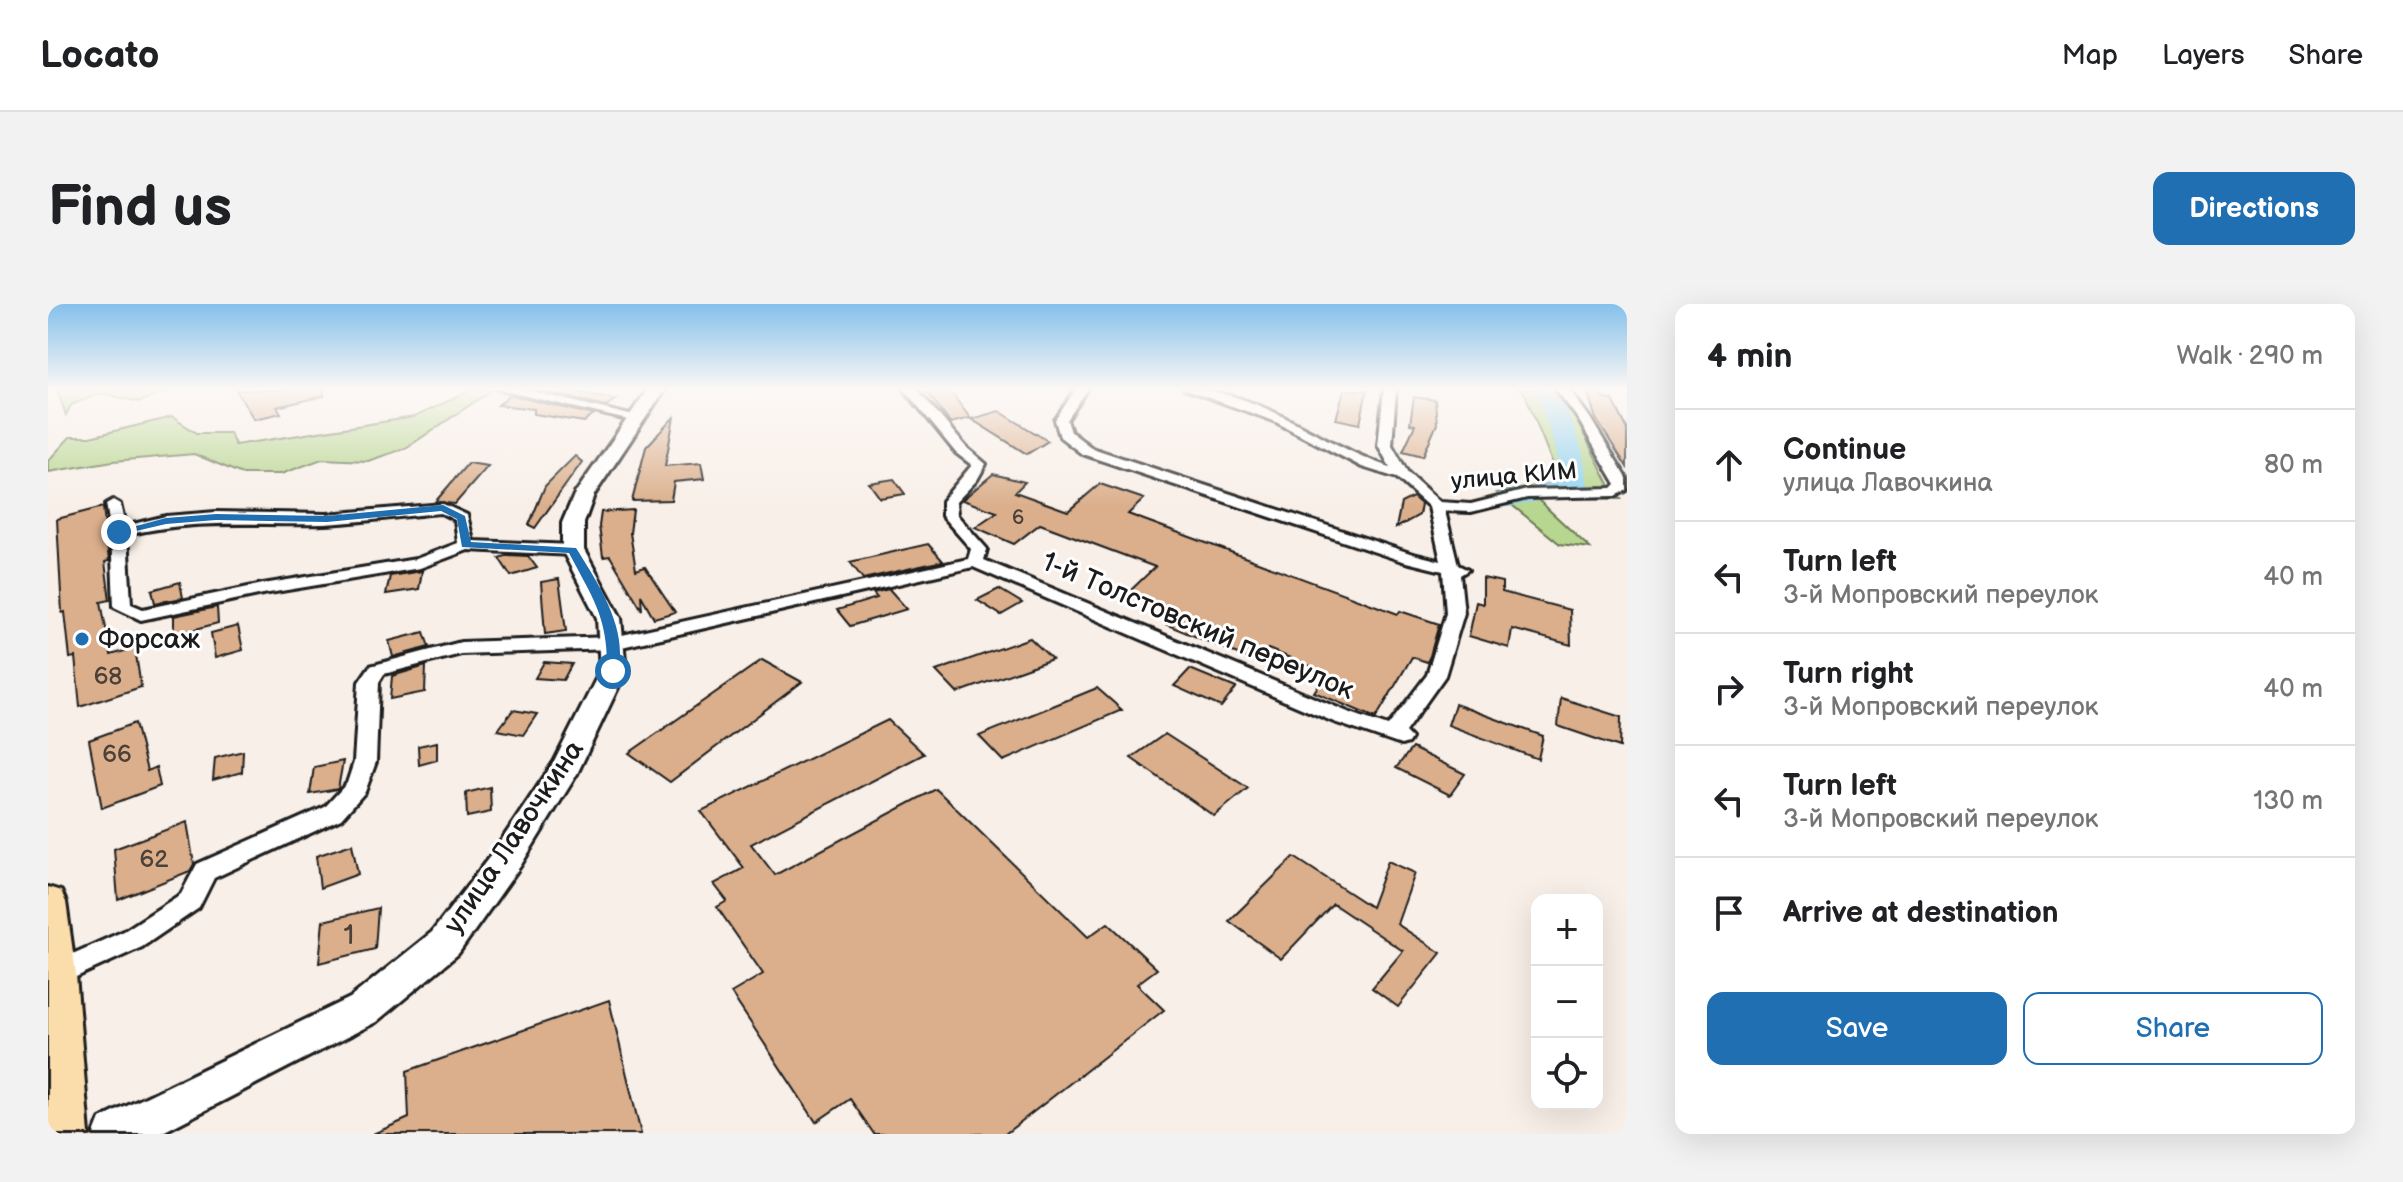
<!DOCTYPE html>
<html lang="en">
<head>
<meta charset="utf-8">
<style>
  :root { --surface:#fff; --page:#f2f2f2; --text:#202124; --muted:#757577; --line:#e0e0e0; --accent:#1f6fb2 }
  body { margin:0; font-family:"Balsamiq Sans",sans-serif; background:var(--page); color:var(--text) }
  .controls { position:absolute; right:24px; bottom:24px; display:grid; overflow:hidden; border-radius:16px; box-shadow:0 8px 32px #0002 }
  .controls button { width:72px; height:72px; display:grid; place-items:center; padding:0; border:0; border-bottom:2px solid var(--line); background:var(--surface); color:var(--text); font:40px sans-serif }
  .stop { position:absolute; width:24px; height:24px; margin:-18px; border:6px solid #1f6fb2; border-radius:50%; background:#fff }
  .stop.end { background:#1f6fb2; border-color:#fff; box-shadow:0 2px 8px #0008 }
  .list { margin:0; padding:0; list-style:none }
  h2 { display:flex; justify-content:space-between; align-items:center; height:104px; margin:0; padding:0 32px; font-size:34px }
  h2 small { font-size:26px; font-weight:400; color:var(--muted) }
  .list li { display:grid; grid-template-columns:52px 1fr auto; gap:24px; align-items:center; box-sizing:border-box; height:112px; padding:0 32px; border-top:2px solid var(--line) }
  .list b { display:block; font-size:30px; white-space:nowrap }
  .list p { margin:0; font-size:26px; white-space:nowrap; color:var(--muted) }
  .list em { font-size:26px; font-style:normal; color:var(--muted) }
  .actions { display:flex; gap:16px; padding:24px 32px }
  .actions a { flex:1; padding:18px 0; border:2px solid var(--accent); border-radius:16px; text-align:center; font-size:28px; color:var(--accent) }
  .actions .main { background:var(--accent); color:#fff }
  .icon { flex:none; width:44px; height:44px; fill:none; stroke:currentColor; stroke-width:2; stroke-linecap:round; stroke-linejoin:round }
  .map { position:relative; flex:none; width:1579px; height:830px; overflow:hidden; border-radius:16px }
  header { display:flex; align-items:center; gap:48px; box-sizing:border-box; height:112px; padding:0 40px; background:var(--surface); border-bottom:2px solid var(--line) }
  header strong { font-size:38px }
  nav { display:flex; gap:44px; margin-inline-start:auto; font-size:28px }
  .intro { display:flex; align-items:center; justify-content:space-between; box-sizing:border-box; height:192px; padding:0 48px }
  h1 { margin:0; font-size:56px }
  .button { padding:20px 36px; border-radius:16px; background:var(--accent); color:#fff; font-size:28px; font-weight:700 }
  main { display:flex; gap:48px; padding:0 48px }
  aside { flex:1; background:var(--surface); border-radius:16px; box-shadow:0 8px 32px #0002 }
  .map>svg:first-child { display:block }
  .green { fill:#b7d68f; stroke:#6a7956; stroke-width:2 }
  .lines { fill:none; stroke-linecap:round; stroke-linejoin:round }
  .river { fill:#8fd2f0; fill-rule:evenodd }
  .building { fill:#dbaf8c; stroke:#1c1c1c; stroke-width:2 }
  .minor-casing { stroke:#1c1c1c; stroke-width:6 }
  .secondary-casing { stroke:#1c1c1c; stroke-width:6 }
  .primary-casing { stroke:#1c1c1c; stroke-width:6 }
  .minor { fill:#fff; fill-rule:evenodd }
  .secondary { fill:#fff; fill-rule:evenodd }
  .primary { fill:#fbddab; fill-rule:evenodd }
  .route { fill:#1f6fb2 }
  .poi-dot { fill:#1f6fb2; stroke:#fff; stroke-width:3 }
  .labels { text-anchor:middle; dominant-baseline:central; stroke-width:6; stroke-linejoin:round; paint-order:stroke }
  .far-number-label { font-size:20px; fill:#4c4138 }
  .far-street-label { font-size:24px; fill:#1c1c1c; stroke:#fff }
  .number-label { font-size:24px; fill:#4c4138 }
  .street-label { font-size:28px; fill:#1c1c1c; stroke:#fff }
  .poi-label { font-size:28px; fill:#1c1c1c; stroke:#fff; text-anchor:start }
  .near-number-label { font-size:28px; fill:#4c4138 }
</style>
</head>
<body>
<header>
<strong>Locato</strong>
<nav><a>Map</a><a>Layers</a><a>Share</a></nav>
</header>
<div class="intro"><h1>Find us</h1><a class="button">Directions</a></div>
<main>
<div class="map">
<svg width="1579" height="830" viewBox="0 0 1579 830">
  <rect width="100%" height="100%" fill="#f8efe8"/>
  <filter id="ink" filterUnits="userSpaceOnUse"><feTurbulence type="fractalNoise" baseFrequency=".0125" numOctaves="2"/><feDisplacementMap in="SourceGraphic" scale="16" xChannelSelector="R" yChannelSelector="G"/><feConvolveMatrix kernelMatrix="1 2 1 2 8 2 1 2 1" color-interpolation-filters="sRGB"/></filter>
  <g filter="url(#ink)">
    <g class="green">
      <polygon points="127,85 91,98 53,89 23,101 18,111 9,85"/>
      <polygon points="425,85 444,86 358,144 320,157 274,155 233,170 194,170 146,150 65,157 0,168 0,157 22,133 42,133 124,113 149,129 182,129 187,141 366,113"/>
      <polygon points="1470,85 1513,85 1562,182 1573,195 1487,193 1542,244 1512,240 1449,189 1505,179 1503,156 1477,90"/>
    </g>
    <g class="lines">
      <polygon class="river" points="1485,85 1509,85 1512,90 1534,146 1540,182 1536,188 1526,190 1460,203 1450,201 1446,195 1450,189 1512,177 1508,146 1490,92"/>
    </g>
    <g class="building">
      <polygon points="188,86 276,86 276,92 229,103 233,109 206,115"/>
      <polygon points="489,86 518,86 568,95 558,102"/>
      <polygon points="878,86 901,86 922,114 902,119"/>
      <polygon points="1296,86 1319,86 1312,120 1288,115"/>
      <polygon points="1539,86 1550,86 1557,95 1565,96 1579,124 1579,163 1548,115"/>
      <polygon points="462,91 546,111 536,118 486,110 486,105 450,101"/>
      <polygon points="1366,93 1387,96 1389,120 1375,152 1355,147 1367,121 1362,120"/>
      <polygon points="951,107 1000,137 979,150 923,115"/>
      <polygon points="626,113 617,162 653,159 656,175 626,178 623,196 584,197 598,143"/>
      <polygon points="527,152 534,158 487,224 481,221 497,182"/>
      <polygon points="420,159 440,162 407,200 387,198"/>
      <polygon points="945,170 977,178 967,188 1020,207 1052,180 1096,195 1080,210 1350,310 1352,307 1391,320 1382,352 1379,358 1364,353 1328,414 1266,388 1279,369 1220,345 1209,358 1117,320 1129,308 1081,288 1107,263 992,220 966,240 927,223 949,208 914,196"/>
      <polygon points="846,175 857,190 832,194 821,179"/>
      <polygon points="1365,193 1373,200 1371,211 1348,224 1353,199"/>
      <polygon points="55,203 61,257 57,258 62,296 53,298 63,351 87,344 93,383 32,403 27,353 22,354 17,308 14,309 9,215"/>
      <polygon points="585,206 582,229 588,266 597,263 627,308 606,314 593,291 594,306 562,252 555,253 551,222 553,208"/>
      <polygon points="880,240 895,257 815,275 802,258"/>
      <polygon points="460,251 480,252 489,264 463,272 451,254"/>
      <polygon points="374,267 371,285 338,290 342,272"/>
      <polygon points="1435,274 1454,278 1454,288 1522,306 1523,341 1464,325 1461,344 1421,332 1428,298 1435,300"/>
      <polygon points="511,275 518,327 497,330 493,278"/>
      <polygon points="132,278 135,294 107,299 104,286"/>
      <polygon points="841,285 859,305 802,322 789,306 829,294 825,289"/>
      <polygon points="951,285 974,299 953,311 929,296"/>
      <polygon points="169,303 170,319 126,331 126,312"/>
      <polygon points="190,322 195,346 167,354 163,329"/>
      <polygon points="376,328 381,343 345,353 341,337"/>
      <polygon points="982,334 1004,355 909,389 888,367"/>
      <polygon points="714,356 754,378 622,478 581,449"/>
      <polygon points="496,358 524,360 515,376 487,374"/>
      <polygon points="378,362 377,388 342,395 344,372"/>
      <polygon points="1142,365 1188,384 1173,403 1126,382"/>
      <polygon points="1049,384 1074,406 955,457 931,432"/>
      <polygon points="1513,394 1573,413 1572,443 1510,422"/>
      <polygon points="1407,400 1495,432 1490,455 1400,421"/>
      <polygon points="465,406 489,410 475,431 450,426"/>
      <polygon points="840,416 876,450 703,540 727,571 888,485 1040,633 1060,619 1109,665 1089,680 1116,706 957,830 826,830 802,795 768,818 683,689 715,670 669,603 679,597 666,580 696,564 653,507"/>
      <polygon points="87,419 99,467 108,463 112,482 54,504 41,436"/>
      <polygon points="1117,430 1200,484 1166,512 1083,454"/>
      <polygon points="389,438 389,456 371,461 370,442"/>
      <polygon points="1364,444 1417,470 1402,491 1348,464"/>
      <polygon points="195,447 194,468 165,476 167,454"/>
      <polygon points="295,457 290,485 262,490 266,463"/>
      <polygon points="442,483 443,508 419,513 418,489"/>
      <polygon points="139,518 146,560 142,567 70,596 66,545"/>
      <polygon points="304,540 310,570 272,584 268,552"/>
      <polygon points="1246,553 1323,603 1340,557 1367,569 1349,620 1393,649 1350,703 1324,684 1355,647 1285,600 1233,655 1181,617"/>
      <polygon points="330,604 327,645 271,659 275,617"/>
      <polygon points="561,696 593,830 325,830 361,814 359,767"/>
    </g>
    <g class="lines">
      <defs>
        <g id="minor">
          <polygon points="449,85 474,85 594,114 588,118"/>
          <path d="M856,85H869L918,143L938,160L929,176L908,198L909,211L939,245L936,256L1300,408L1340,422L1379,371L1398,309L1395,267L1354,257L1034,150L1012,133L1007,116L1028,85H1040L1019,116L1023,128L1044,144L1365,250L1393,257L1381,203L1349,174L1314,163L1226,117L1136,85C1212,85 1273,141 1342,163L1330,141L1336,85H1348L1344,141L1360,169L1392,198L1423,200L1479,186L1564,184L1568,180L1530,115L1508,85H1521L1542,114L1579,174V186L1568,192L1479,194L1423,208L1397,207L1410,261L1420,266L1412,271L1416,309L1397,372L1357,428L1363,434L1360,439L1353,441L1286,418L925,263L565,345L413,350L336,370L331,378L328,458L317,488L293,515L166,574L151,604L94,643L17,678L8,682L0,679V661L76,627L133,590L149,560L277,503L299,479L306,458L311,378L322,362L413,338L565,333L920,255L923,245L894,212V197L924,161L908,149Z"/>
          <path d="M65,196L72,200L77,222L118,212L168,208L279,210L395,200L419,211L425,237L525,241L533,246L525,251L420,246L372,264L215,290L93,316L66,303L63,228L58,200ZM393,209L407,216L410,239L368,255L215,280L95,305L83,300L79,231C150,214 205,222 276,220C315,218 354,212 393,209Z"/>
        </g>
        <polygon id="secondary" points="600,85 617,85 546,191 536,219 536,246 573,314 578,367 529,470 473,561 410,650 328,718 111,830 46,830 52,815 302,694 384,628 449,543 506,458 552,367 549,314 514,246 514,219 526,191"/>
        <polygon id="primary" points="0,583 13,587 18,598 28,670 41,830 0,830"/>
      </defs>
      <use href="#minor" class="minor-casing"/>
      <use href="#secondary" class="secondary-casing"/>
      <use href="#primary" class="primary-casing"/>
      <use href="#minor" class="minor"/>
      <use href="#secondary" class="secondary"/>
      <use href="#primary" class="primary"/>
    </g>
  </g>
  <linearGradient id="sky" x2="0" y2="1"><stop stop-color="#84c0eb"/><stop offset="0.42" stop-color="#fcf8f5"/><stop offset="1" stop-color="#fcf8f5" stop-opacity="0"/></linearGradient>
  <rect width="1579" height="202" fill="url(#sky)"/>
  <path class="route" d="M395,201L417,212L423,238L528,244C550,279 582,327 569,370L559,367C560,313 545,295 521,249L414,243L409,215L393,207L279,218L168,216L118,220L71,231L66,228L118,214L168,210L279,212Z"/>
  <circle class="poi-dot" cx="34" cy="335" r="8"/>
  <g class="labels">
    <g class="far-number-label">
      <text x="970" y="214">6</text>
    </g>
    <g class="far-street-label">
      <text transform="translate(1466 172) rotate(-5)">улица КИМ</text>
    </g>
    <g class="number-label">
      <text x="60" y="372">68</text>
      <text x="69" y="450">66</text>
      <text x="106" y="555">62</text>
    </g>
    <g class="street-label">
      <text transform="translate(1150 322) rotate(23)">1-й Толстовский переулок</text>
      <text transform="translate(466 533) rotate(-56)">улица Лавочкина</text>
    </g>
    <g class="poi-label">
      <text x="50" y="335">Форсаж</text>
    </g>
    <g class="near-number-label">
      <text x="301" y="631">1</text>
    </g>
  </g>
</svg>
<div class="controls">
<button>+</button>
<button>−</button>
<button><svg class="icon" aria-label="locate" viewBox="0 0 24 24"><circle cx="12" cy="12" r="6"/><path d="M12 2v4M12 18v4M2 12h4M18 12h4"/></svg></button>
</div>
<div class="stop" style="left:565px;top:367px"></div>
<div class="stop end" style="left:71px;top:228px"></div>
</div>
<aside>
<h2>4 min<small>Walk · 290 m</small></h2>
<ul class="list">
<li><svg class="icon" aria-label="ahead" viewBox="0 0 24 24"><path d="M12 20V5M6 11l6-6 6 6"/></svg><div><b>Continue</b><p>улица Лавочкина</p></div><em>80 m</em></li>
<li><svg class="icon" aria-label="left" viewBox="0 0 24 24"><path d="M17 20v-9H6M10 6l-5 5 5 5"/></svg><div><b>Turn left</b><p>3-й Мопровский переулок</p></div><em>40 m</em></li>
<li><svg class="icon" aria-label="right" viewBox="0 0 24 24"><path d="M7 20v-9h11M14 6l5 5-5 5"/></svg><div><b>Turn right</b><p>3-й Мопровский переулок</p></div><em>40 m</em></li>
<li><svg class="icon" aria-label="left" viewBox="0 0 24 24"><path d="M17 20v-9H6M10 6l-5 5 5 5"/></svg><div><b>Turn left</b><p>3-й Мопровский переулок</p></div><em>130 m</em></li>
<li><svg class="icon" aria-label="arrive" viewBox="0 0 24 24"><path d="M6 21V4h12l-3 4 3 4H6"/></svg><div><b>Arrive at destination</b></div></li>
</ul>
<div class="actions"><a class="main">Save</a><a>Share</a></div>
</aside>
</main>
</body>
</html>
